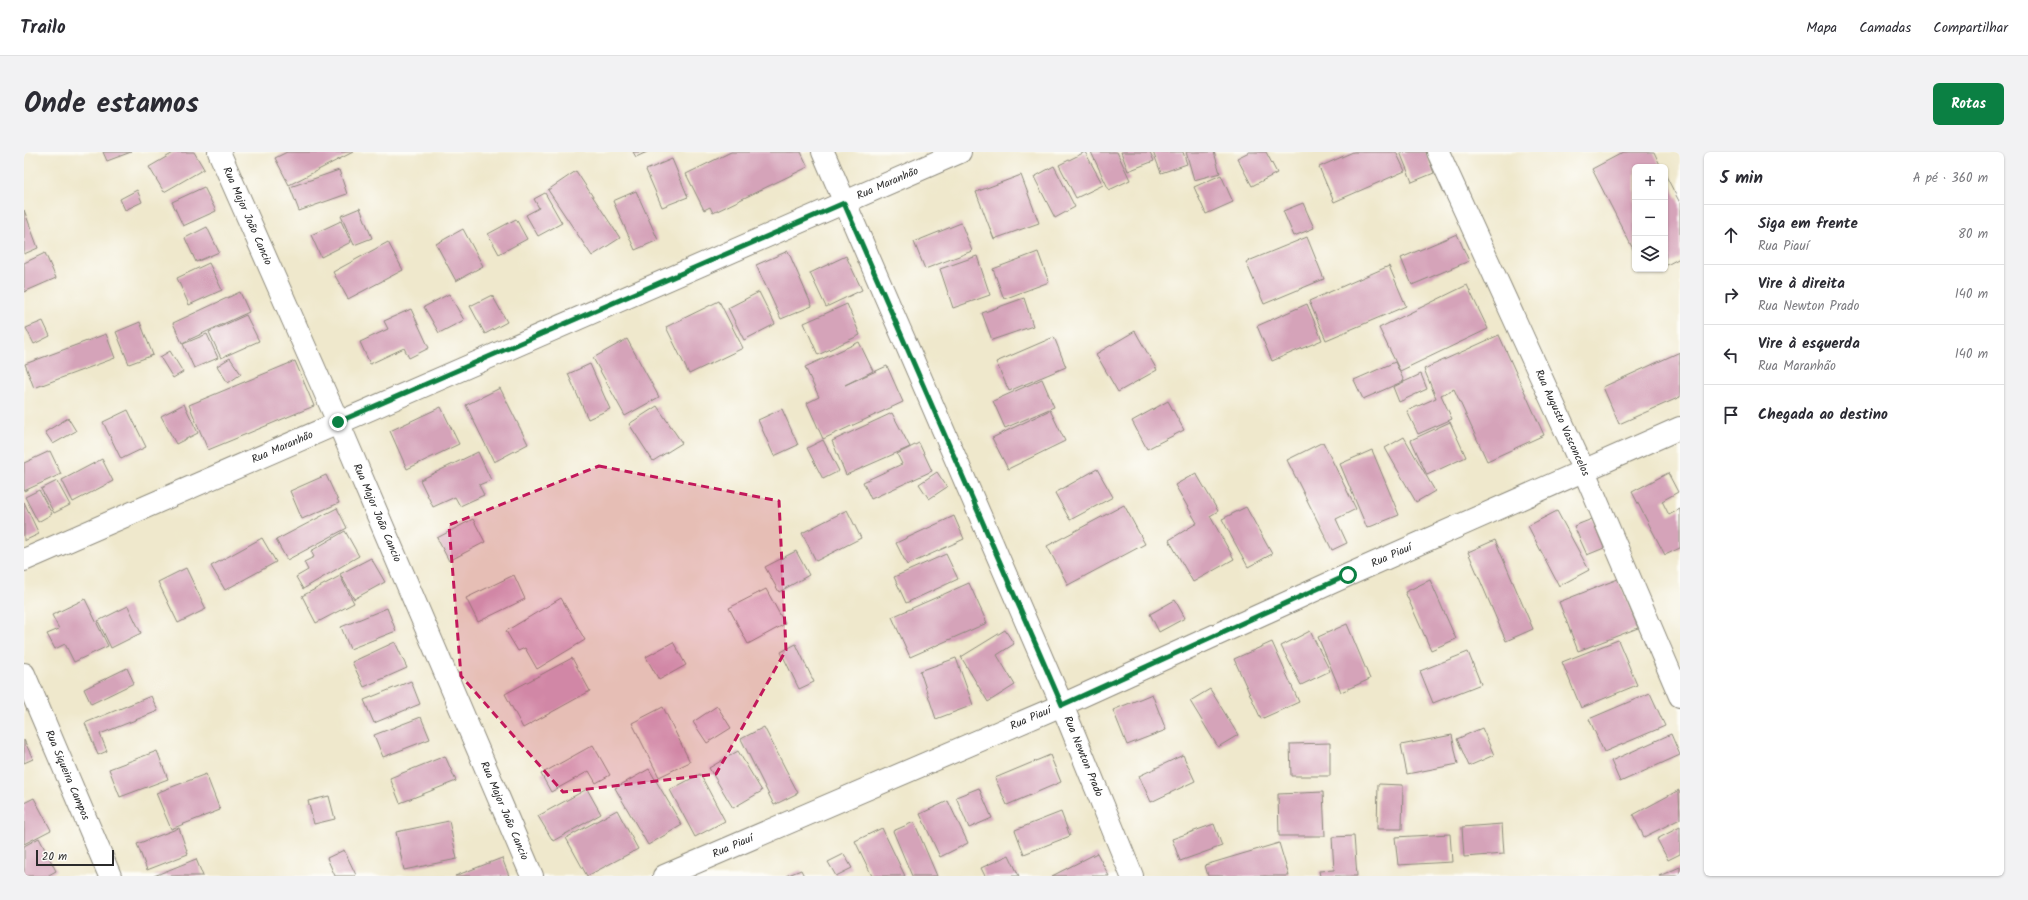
<!DOCTYPE html>
<html lang="pt">
<head>
<meta charset="utf-8">
<style>
  :root { --surface:#fff; --page:#f2f2f3; --text:#2b2b33; --muted:#7c7c81; --line:#e1e1e2; --accent:#0b8043 }
  body { margin:0; font-family:Kalam,sans-serif; background:var(--page); color:var(--text) }
  .controls { position:absolute; right:12px; top:12px; display:grid; overflow:hidden; border-radius:6px; box-shadow:0 1px 3px #0004 }
  .controls button { width:36px; height:36px; display:grid; place-items:center; padding:0; border:0; border-bottom:1px solid var(--line); background:var(--surface); color:var(--text); font:20px sans-serif }
  .scale { position:absolute; left:12px; bottom:10px; width:78px; box-sizing:border-box; padding-left:4px; border:2px solid #2b2b2b; border-top:0; font-size:11px; line-height:14px; white-space:nowrap; color:#2b2b2b; -webkit-text-stroke:3px #fdfcf7; paint-order:stroke }
  .stop { position:absolute; width:12px; height:12px; margin:-9px; border:3px solid #0b8043; border-radius:50%; background:#fff }
  .stop.end { background:#0b8043; border-color:#fff; box-shadow:0 1px 4px #0008 }
  .list { margin:0; padding:0; list-style:none }
  h2 { display:flex; justify-content:space-between; align-items:center; height:52px; margin:0; padding:0 16px; font-size:17px }
  h2 small { font-size:13px; font-weight:400; color:var(--muted) }
  .list li { display:grid; grid-template-columns:26px 1fr auto; gap:12px; align-items:center; box-sizing:border-box; height:60px; padding:0 16px; border-top:1px solid var(--line) }
  .list b { display:block; font-size:15px; white-space:nowrap }
  .list p { margin:0; font-size:13px; white-space:nowrap; color:var(--muted) }
  .list em { font-size:13px; font-style:normal; color:var(--muted) }
  .icon { flex:none; width:22px; height:22px; fill:none; stroke:currentColor; stroke-width:2; stroke-linecap:round; stroke-linejoin:round }
  .map { position:relative; flex:none; width:1656px; height:724px; overflow:hidden; border-radius:6px }
  header { display:flex; align-items:center; gap:24px; box-sizing:border-box; height:56px; padding:0 20px; background:var(--surface); border-bottom:1px solid var(--line) }
  header strong { font-size:19px }
  nav { display:flex; gap:22px; margin-inline-start:auto; font-size:14px }
  .intro { display:flex; align-items:center; justify-content:space-between; box-sizing:border-box; height:96px; padding:0 24px }
  h1 { margin:0; font-size:28px }
  .button { padding:10px 18px; border-radius:6px; background:var(--accent); color:#fff; font-size:14px; font-weight:700 }
  main { display:flex; gap:24px; padding:0 24px }
  aside { flex:1; background:var(--surface); border-radius:6px; box-shadow:0 1px 3px #0004 }
  .map>svg:first-child { display:block }
  .building { fill:#d5a3b9 }
  .lines { fill:none; stroke-linecap:round; stroke-linejoin:round }
  .minor-casing { stroke:#8d8a7c; stroke-width:24 }
  .minor { stroke:#fff; stroke-width:22 }
  .route { stroke:#0b8043; stroke-width:5 }
  .marked { fill:#c2185b; fill-opacity:0.2; stroke:#c2185b; stroke-width:3; stroke-dasharray:8 5; stroke-linejoin:round }
  .labels { text-anchor:middle; dominant-baseline:central; stroke-width:3.5; stroke-linejoin:round; paint-order:stroke }
  .street-label { font-size:11px; fill:#2b2b2b; stroke:#fdfcf7 }
</style>
</head>
<body>
<header>
<strong>Trailo</strong>
<nav><a>Mapa</a><a>Camadas</a><a>Compartilhar</a></nav>
</header>
<div class="intro"><h1>Onde estamos</h1><a class="button">Rotas</a></div>
<main>
<div class="map">
<svg width="1656" height="724" viewBox="0 0 1656 724">
  <rect width="100%" height="100%" fill="#fdfcf7"/>
  <filter id="ink" filterUnits="userSpaceOnUse"><feTurbulence type="fractalNoise" baseFrequency=".025" numOctaves="2"/><feDisplacementMap in="SourceGraphic" scale="8" xChannelSelector="R" yChannelSelector="G"/><feConvolveMatrix kernelMatrix="1 2 1 2 8 2 1 2 1" color-interpolation-filters="sRGB"/></filter>
  <filter id="wash" filterUnits="userSpaceOnUse"><feTurbulence type="fractalNoise" baseFrequency=".012" numOctaves="4" result="noise"/><feDisplacementMap in="SourceGraphic" scale="16" xChannelSelector="R" yChannelSelector="G"/><feGaussianBlur stdDeviation="0.9" result="paint"/><feColorMatrix in="noise" values="0 0 0 0 0 0 0 0 0 0 0 0 0 0 0 0 0 1.4 0 .05"/><feComposite in="paint" operator="in"/></filter>
  <g filter="url(#wash)">
    <rect width="100%" height="100%" fill="#efe8cc"/>
    <g id="blocks">
      <g class="building">
        <polygon points="79,0 107,0 83,9"/>
        <polygon points="151,0 170,0 180,17 140,40 125,15"/>
        <polygon points="263,0 329,0 265,33 251,6"/>
        <polygon points="609,0 623,0 612,5"/>
        <polygon points="707,0 777,0 784,15 689,61 686,55 680,58 662,22"/>
        <polygon points="1061,0 1079,33 1052,46 1035,13"/>
        <polygon points="1067,0 1093,0 1106,28 1085,38"/>
        <polygon points="1097,0 1126,0 1130,9 1104,19"/>
        <polygon points="1129,0 1159,0 1163,12 1137,21"/>
        <polygon points="1162,0 1190,0 1196,21 1170,28"/>
        <polygon points="1225,0 1242,0 1253,21 1228,34 1213,6"/>
        <polygon points="1329,0 1372,0 1381,19 1310,50 1295,15"/>
        <polygon points="1376,0 1402,0 1410,21 1388,30"/>
        <polygon points="1600,0 1630,0 1637,15 1611,15 1610,99 1568,17"/>
        <polygon points="648,7 664,45 638,55 622,18"/>
        <polygon points="1030,14 1051,55 1031,66 1010,25"/>
        <polygon points="315,18 323,42 275,59 266,35"/>
        <polygon points="552,19 596,86 568,104 524,38"/>
        <polygon points="1641,22 1656,51 1656,106 1641,114"/>
        <polygon points="997,23 1015,71 970,87 952,40"/>
        <polygon points="1197,23 1209,50 1182,62 1170,35"/>
        <polygon points="180,35 192,59 159,74 148,50"/>
        <polygon points="113,38 118,50 101,58 96,47"/>
        <polygon points="612,39 634,88 611,98 589,49"/>
        <polygon points="521,41 538,71 514,84 502,63 515,56 510,47"/>
        <polygon points="1279,51 1290,76 1270,84 1259,59"/>
        <polygon points="336,56 348,86 330,93 317,64"/>
        <polygon points="0,58 14,96 0,102"/>
        <polygon points="492,67 503,87 475,102 464,82"/>
        <polygon points="317,69 327,90 297,105 287,83"/>
        <polygon points="937,71 948,99 901,117 890,90"/>
        <polygon points="183,75 195,100 172,110 161,86"/>
        <polygon points="439,77 459,114 432,129 412,92"/>
        <polygon points="1433,82 1445,109 1388,133 1377,106"/>
        <polygon points="1283,85 1300,127 1240,152 1222,110"/>
        <polygon points="364,90 379,118 324,147 309,120"/>
        <polygon points="764,99 788,154 757,167 732,113"/>
        <polygon points="1014,100 1025,130 980,147 969,117"/>
        <polygon points="21,101 32,126 0,140 0,111"/>
        <polygon points="822,104 838,138 802,155 786,121"/>
        <polygon points="953,104 966,143 929,156 916,117"/>
        <polygon points="185,111 198,138 165,153 153,126"/>
        <polygon points="1365,114 1382,154 1302,188 1285,149"/>
        <polygon points="1443,133 1464,177 1376,219 1355,176"/>
        <polygon points="216,140 225,160 158,191 149,171"/>
        <polygon points="735,140 751,172 720,188 704,156"/>
        <polygon points="425,142 440,168 415,181 400,155"/>
        <polygon points="468,143 483,170 461,182 446,154"/>
        <polygon points="1000,146 1009,174 968,188 958,161"/>
        <polygon points="695,149 719,196 665,222 642,175"/>
        <polygon points="823,152 836,183 794,203 780,171"/>
        <polygon points="1283,152 1298,188 1248,209 1233,174"/>
        <polygon points="387,157 405,196 385,206 380,196 346,212 336,190 364,177 360,169"/>
        <polygon points="222,163 235,189 197,206 185,180"/>
        <polygon points="19,169 26,184 10,192 2,176"/>
        <polygon points="116,170 129,203 105,212 92,180"/>
        <polygon points="1111,179 1133,218 1094,240 1072,202"/>
        <polygon points="82,182 91,206 10,236 1,212"/>
        <polygon points="183,182 194,206 170,216 159,192"/>
        <polygon points="1475,183 1520,283 1463,309 1430,237 1417,243 1428,267 1394,282 1383,259 1412,246 1400,217"/>
        <polygon points="1030,185 1042,215 985,239 972,210"/>
        <polygon points="603,187 635,245 601,264 569,206"/>
        <polygon points="835,190 849,219 821,233 863,214 879,250 799,287 783,251 795,245 781,215"/>
        <polygon points="146,199 159,220 149,226 136,205"/>
        <polygon points="1656,200 1656,245 1595,272 1579,235"/>
        <polygon points="206,206 217,222 204,231 193,214"/>
        <polygon points="271,209 290,254 184,298 165,253"/>
        <polygon points="1371,210 1380,229 1339,247 1330,228"/>
        <polygon points="566,212 586,257 564,267 544,222"/>
        <polygon points="1397,222 1403,237 1375,250 1369,235"/>
        <polygon points="1018,227 1030,255 981,276 969,249"/>
        <polygon points="476,236 504,292 470,310 442,253"/>
        <polygon points="1144,249 1160,278 1123,297 1108,269"/>
        <polygon points="160,252 174,281 152,292 137,264"/>
        <polygon points="633,254 658,291 629,309 605,272"/>
        <polygon points="417,255 435,292 383,317 366,279"/>
        <polygon points="758,257 774,293 750,304 734,268"/>
        <polygon points="104,258 122,295 97,307 79,270"/>
        <polygon points="1026,258 1041,289 984,317 968,286"/>
        <polygon points="868,261 886,295 822,323 808,289"/>
        <polygon points="44,266 52,279 29,292 21,280"/>
        <polygon points="1426,270 1442,305 1403,323 1387,288"/>
        <polygon points="1380,285 1411,339 1392,350 1361,296"/>
        <polygon points="799,288 815,319 799,327 783,296"/>
        <polygon points="1299,290 1332,357 1312,367 1323,391 1308,398 1263,308"/>
        <polygon points="895,291 908,319 847,347 839,330 878,312 873,302"/>
        <polygon points="1348,298 1375,363 1343,376 1316,312"/>
        <polygon points="26,299 37,322 0,339 0,311"/>
        <polygon points="454,300 467,328 455,333 460,343 436,354 431,345 409,355 396,328"/>
        <polygon points="78,307 89,329 49,350 38,328"/>
        <polygon points="1073,317 1089,345 1046,368 1031,341"/>
        <polygon points="913,320 923,335 905,347 895,332"/>
        <polygon points="1172,321 1194,359 1186,364 1210,407 1169,430 1145,388 1173,371 1151,333"/>
        <polygon points="1644,321 1654,340 1638,349 1645,363 1656,357 1656,396 1641,403 1608,340"/>
        <polygon points="302,323 315,351 278,367 266,339"/>
        <polygon points="33,329 46,353 30,361 17,337"/>
        <polygon points="15,338 28,362 14,370 1,345"/>
        <polygon points="0,350 15,382 0,389"/>
        <polygon points="1100,353 1121,392 1044,433 1023,394"/>
        <polygon points="1222,355 1248,402 1224,415 1198,367"/>
        <polygon points="313,356 323,376 263,408 252,388"/>
        <polygon points="823,358 837,386 792,409 778,381"/>
        <polygon points="1533,359 1565,418 1535,434 1504,374"/>
        <polygon points="930,364 940,387 883,413 872,391"/>
        <polygon points="449,367 461,390 425,409 413,386"/>
        <polygon points="1568,367 1580,396 1563,403 1550,374"/>
        <polygon points="321,379 335,404 279,437 272,425 284,418 280,410 290,405 287,399"/>
        <polygon points="238,386 252,410 201,438 187,414"/>
        <polygon points="1471,388 1509,477 1482,489 1444,400"/>
        <polygon points="772,399 785,423 755,440 741,415"/>
        <polygon points="922,402 934,427 882,451 870,425"/>
        <polygon points="347,406 361,430 330,447 316,422"/>
        <polygon points="162,416 182,457 154,471 134,430"/>
        <polygon points="490,423 501,447 454,470 442,446"/>
        <polygon points="316,424 330,451 292,471 278,444"/>
        <polygon points="1594,427 1614,476 1554,499 1535,450"/>
        <polygon points="1406,428 1432,487 1407,498 1381,440"/>
        <polygon points="945,431 963,471 886,505 868,465"/>
        <polygon points="742,437 761,472 724,492 705,456"/>
        <polygon points="537,446 561,488 513,517 501,496 494,499 482,479"/>
        <polygon points="61,447 84,494 50,510 41,492 31,497 23,482 35,477 28,463"/>
        <polygon points="1151,448 1161,466 1135,480 1126,462"/>
        <polygon points="104,454 117,481 87,496 74,469"/>
        <polygon points="363,456 372,479 326,497 317,475"/>
        <polygon points="1323,472 1346,527 1317,540 1294,485"/>
        <polygon points="981,478 990,492 973,503 991,533 964,550 937,505"/>
        <polygon points="1286,479 1306,519 1277,533 1257,494"/>
        <polygon points="1594,488 1613,533 1557,556 1538,510"/>
        <polygon points="371,490 383,516 340,535 328,510"/>
        <polygon points="649,490 662,513 635,528 622,505"/>
        <polygon points="1248,490 1275,550 1237,567 1210,507"/>
        <polygon points="772,492 790,530 775,537 757,500"/>
        <polygon points="1444,500 1457,532 1409,551 1396,519"/>
        <polygon points="548,506 566,539 499,576 481,542"/>
        <polygon points="932,506 949,553 912,567 896,519"/>
        <polygon points="103,516 110,531 67,552 60,537"/>
        <polygon points="387,529 396,552 350,571 340,548"/>
        <polygon points="1186,537 1214,583 1194,595 1166,549"/>
        <polygon points="1626,541 1641,574 1580,600 1565,567"/>
        <polygon points="1128,542 1142,578 1103,593 1089,558"/>
        <polygon points="127,544 134,559 76,582 83,599 74,603 61,571"/>
        <polygon points="693,554 707,576 683,591 669,570"/>
        <polygon points="639,555 666,610 635,625 608,571"/>
        <polygon points="397,565 406,587 359,605 350,583"/>
        <polygon points="740,575 774,641 750,653 717,587"/>
        <polygon points="1458,576 1470,603 1445,614 1433,587"/>
        <polygon points="1647,582 1656,603 1596,630 1587,609"/>
        <polygon points="1428,583 1434,612 1383,622 1377,593"/>
        <polygon points="0,588 9,607 0,611"/>
        <polygon points="1306,591 1306,624 1267,624 1266,592"/>
        <polygon points="569,593 586,623 572,631 565,619 527,640 517,622"/>
        <polygon points="133,599 144,627 96,645 85,617"/>
        <polygon points="714,599 738,639 709,656 685,616"/>
        <polygon points="1026,603 1037,630 983,653 971,626"/>
        <polygon points="1159,603 1171,629 1127,650 1115,624"/>
        <polygon points="421,604 432,629 376,651 366,626"/>
        <polygon points="625,617 658,673 624,693 591,636"/>
        <polygon points="182,622 196,658 147,677 132,641"/>
        <polygon points="676,622 701,669 671,685 646,638"/>
        <polygon points="1354,632 1379,633 1378,677 1353,677"/>
        <polygon points="955,636 968,666 945,676 932,645"/>
        <polygon points="563,637 577,662 529,689 514,664"/>
        <polygon points="1655,638 1656,667 1620,685 1609,663"/>
        <polygon points="1299,640 1301,684 1255,684 1254,642"/>
        <polygon points="305,644 311,667 290,672 284,649"/>
        <polygon points="10,646 27,678 0,692 0,651"/>
        <polygon points="924,649 944,691 916,705 896,662"/>
        <polygon points="593,658 614,697 563,724 542,686"/>
        <polygon points="1037,660 1046,684 1000,702 991,678"/>
        <polygon points="425,669 433,707 380,718 372,680"/>
        <polygon points="890,670 913,724 888,724 869,679"/>
        <polygon points="1190,672 1198,694 1156,709 1148,687"/>
        <polygon points="1478,672 1480,702 1440,705 1438,675"/>
        <polygon points="1656,675 1656,702 1644,708 1633,687"/>
        <polygon points="155,676 164,702 123,718 113,692"/>
        <polygon points="858,676 881,724 848,724 831,689"/>
        <polygon points="1426,682 1428,710 1374,713 1371,685"/>
        <polygon points="1330,684 1333,724 1296,724 1295,719 1310,718 1308,685"/>
        <polygon points="15,686 32,719 23,724 0,724 0,694"/>
        <polygon points="1255,691 1265,724 1184,724 1181,713"/>
        <polygon points="320,698 332,723 330,724 311,724 303,706"/>
        <polygon points="1073,701 1085,724 1028,724"/>
        <polygon points="820,702 828,716 812,724 804,710"/>
        <polygon points="985,703 995,724 961,724 957,716"/>
        <polygon points="478,706 485,724 431,724"/>
        <polygon points="172,707 179,724 130,724"/>
        <polygon points="1656,715 1656,724 1635,724"/>
        <polygon points="777,718 780,724 762,724"/>
      </g>
    </g>
  </g>
  <g filter="url(#ink)">
    <use href="#blocks" fill-opacity="0" stroke="#8d8a7c" stroke-width="1"/>
    <g class="lines">
      <defs>
        <g id="minor">
          <path id="s1" d="M195,0L314,270L508,724"/>
          <path id="s2" d="M799,0L1038,553L1108,724"/>
          <path id="s3" d="M1414,0L1560,319L1656,544"/>
          <path id="s4" d="M0,408L936,0"/>
          <path id="s5" d="M0,522L86,724"/>
          <path id="s6" d="M640,724L1038,553L1324,423L1656,276"/>
        </g>
      </defs>
      <use href="#minor" class="minor-casing"/>
      <use href="#minor" class="minor"/>
    </g>
  </g>
  <g class="lines" filter="url(#ink)">
    <polyline class="route" points="314,270 820,51 1038,553 1324,423"/>
  </g>
  <path class="marked" d="M575,314L755,349L762,498L692,622L539,640L437,524L425,373Z"/>
  <g class="labels">
    <g class="street-label">
      <text stroke="none"><textPath href="#s4" startOffset="942">Rua Maranhão</textPath></text>
      <text stroke="none"><textPath href="#s1" startOffset="70">Rua Major João Cancio</textPath></text>
      <text stroke="none"><textPath href="#s3" startOffset="298">Rua Augusto Vasconcelos</textPath></text>
      <text stroke="none"><textPath href="#s4" startOffset="282">Rua Maranhão</textPath></text>
      <text stroke="none"><textPath href="#s1" startOffset="394">Rua Major João Cancio</textPath></text>
      <text stroke="none"><textPath href="#s6" startOffset="795">Rua Piauí</textPath></text>
      <text stroke="none"><textPath href="#s6" startOffset="399">Rua Piauí</textPath></text>
      <text stroke="none"><textPath href="#s2" startOffset="658">Rua Newton Prado</textPath></text>
      <text stroke="none"><textPath href="#s5" startOffset="110">Rua Siqueira Campos</textPath></text>
      <text stroke="none"><textPath href="#s1" startOffset="718">Rua Major João Cancio</textPath></text>
      <text stroke="none"><textPath href="#s6" startOffset="75">Rua Piauí</textPath></text>
    </g>
  </g>
</svg>
<div class="controls">
<button>+</button>
<button>−</button>
<button><svg class="icon" aria-label="layers" viewBox="0 0 24 24"><path d="M12 4l9 5-9 5-9-5zM3 14l9 5 9-5"/></svg></button>
</div>
<div class="scale">20 m</div>
<div class="stop" style="left:1324px;top:423px"></div>
<div class="stop end" style="left:314px;top:270px"></div>
</div>
<aside>
<h2>5 min<small>A pé · 360 m</small></h2>
<ul class="list">
<li><svg class="icon" aria-label="ahead" viewBox="0 0 24 24"><path d="M12 20V5M6 11l6-6 6 6"/></svg><div><b>Siga em frente</b><p>Rua Piauí</p></div><em>80 m</em></li>
<li><svg class="icon" aria-label="right" viewBox="0 0 24 24"><path d="M7 20v-9h11M14 6l5 5-5 5"/></svg><div><b>Vire à direita</b><p>Rua Newton Prado</p></div><em>140 m</em></li>
<li><svg class="icon" aria-label="left" viewBox="0 0 24 24"><path d="M17 20v-9H6M10 6l-5 5 5 5"/></svg><div><b>Vire à esquerda</b><p>Rua Maranhão</p></div><em>140 m</em></li>
<li><svg class="icon" aria-label="arrive" viewBox="0 0 24 24"><path d="M6 21V4h12l-3 4 3 4H6"/></svg><div><b>Chegada ao destino</b></div></li>
</ul>
</aside>
</main>
</body>
</html>
